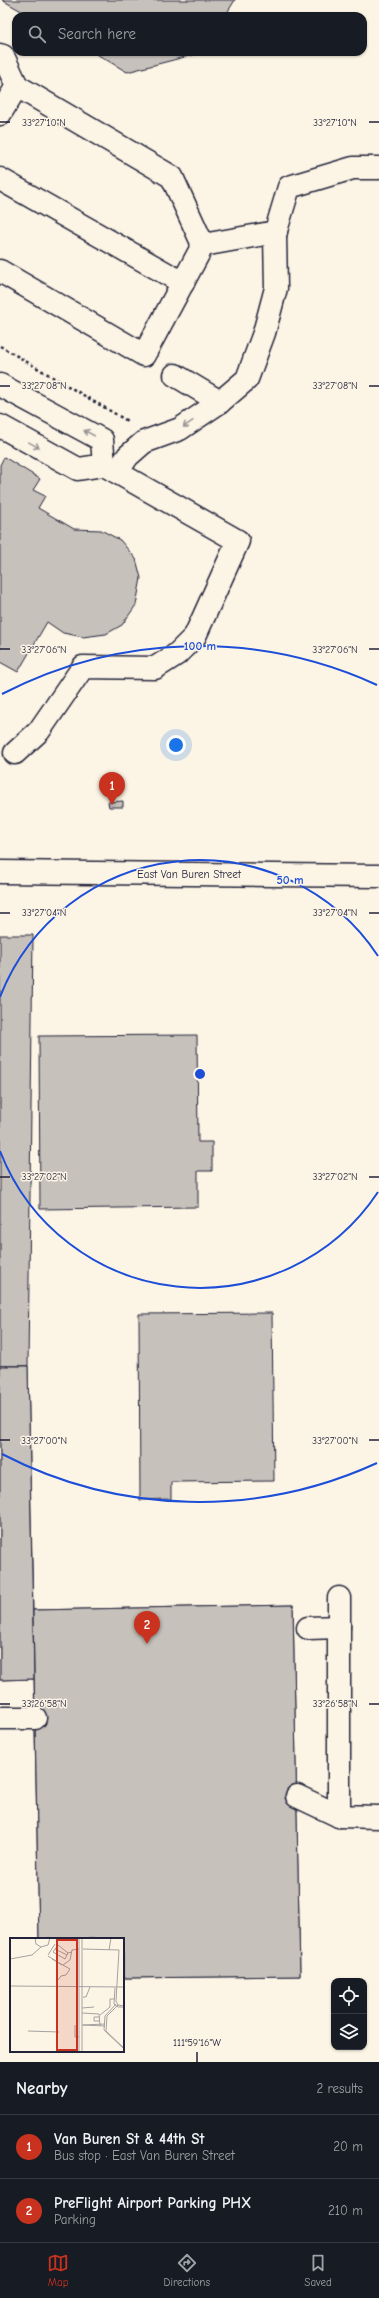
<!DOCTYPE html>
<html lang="en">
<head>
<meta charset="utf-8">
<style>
  :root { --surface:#171b24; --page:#242831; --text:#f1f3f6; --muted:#9ea1a6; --line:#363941; --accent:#c8321e }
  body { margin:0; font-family:"Comic Neue",sans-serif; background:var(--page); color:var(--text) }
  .controls { position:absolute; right:12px; bottom:12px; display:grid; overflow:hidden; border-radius:8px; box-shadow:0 1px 3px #0004 }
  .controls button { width:36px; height:36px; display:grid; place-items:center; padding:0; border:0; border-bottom:1px solid var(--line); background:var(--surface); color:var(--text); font:20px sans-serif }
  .you { position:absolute; left:176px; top:745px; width:14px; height:14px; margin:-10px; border:3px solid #fff; border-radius:50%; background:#1a73e8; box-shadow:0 0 0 6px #1a73e833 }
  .badge { display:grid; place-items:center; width:26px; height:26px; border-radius:50%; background:var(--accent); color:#fff; font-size:13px; font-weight:700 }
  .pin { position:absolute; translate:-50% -33px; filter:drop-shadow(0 1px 2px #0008) }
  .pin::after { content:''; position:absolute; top:21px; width:14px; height:12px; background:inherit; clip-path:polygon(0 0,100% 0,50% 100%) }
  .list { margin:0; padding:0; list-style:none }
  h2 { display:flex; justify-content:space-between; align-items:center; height:52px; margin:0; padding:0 16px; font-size:17px }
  h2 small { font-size:13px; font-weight:400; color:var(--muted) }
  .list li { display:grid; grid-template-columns:26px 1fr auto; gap:12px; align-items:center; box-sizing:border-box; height:64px; padding:0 16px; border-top:1px solid var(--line) }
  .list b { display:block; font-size:15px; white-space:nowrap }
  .list p { margin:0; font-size:13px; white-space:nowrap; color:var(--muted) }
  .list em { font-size:13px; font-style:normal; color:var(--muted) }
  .icon { flex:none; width:22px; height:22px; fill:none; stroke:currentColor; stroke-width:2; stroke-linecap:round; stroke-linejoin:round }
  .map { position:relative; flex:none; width:379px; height:2062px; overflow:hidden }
  .search { position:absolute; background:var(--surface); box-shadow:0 1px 3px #0004; left:12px; right:12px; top:12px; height:44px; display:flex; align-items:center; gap:10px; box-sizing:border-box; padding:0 14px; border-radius:12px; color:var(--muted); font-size:15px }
  .sheet { height:180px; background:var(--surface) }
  nav { display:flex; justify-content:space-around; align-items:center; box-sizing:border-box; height:56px; border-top:1px solid var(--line); background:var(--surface); font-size:11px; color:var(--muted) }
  nav a { display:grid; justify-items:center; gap:2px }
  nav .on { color:var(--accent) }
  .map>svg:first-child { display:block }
  .building { fill:#c6c1bb; stroke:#22223b }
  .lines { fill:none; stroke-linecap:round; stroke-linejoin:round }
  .minor-casing { stroke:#22223b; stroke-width:25 }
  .major-casing { stroke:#22223b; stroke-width:25 }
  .path { stroke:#22223b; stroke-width:2.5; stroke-dasharray:3 3; stroke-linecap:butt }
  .minor { stroke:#fcf5e5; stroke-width:22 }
  .major { stroke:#fcf5e5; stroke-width:22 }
  .oneway { stroke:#9a9698 }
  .ticks { fill:none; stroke:#22223b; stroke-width:1.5 }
  .ring { fill:none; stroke:#1d4ed8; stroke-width:2 }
  .labels { text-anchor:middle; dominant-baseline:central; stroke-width:3; stroke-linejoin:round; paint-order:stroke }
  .street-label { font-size:11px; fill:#22223b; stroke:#fcf5e5 }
  .inset-road { fill:none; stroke:#a5a1a1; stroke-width:1 }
  .view { fill:#c8321e; fill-opacity:0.15; stroke:#c8321e; stroke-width:2 }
  .inset-edge { fill:none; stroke:#22223b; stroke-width:2 }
  .ticks-label { font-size:10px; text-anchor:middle; fill:#22223b; stroke:#fcf5e5; stroke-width:3; stroke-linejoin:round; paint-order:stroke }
  .centre { fill:#1d4ed8; stroke:#fcf5e5; stroke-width:2 }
  .ring-label { font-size:12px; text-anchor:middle; font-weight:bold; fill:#1d4ed8; stroke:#fcf5e5; stroke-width:3; stroke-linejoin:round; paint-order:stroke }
</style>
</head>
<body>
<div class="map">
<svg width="379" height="2062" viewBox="0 0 379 2062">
  <rect width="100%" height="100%" fill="#fcf5e5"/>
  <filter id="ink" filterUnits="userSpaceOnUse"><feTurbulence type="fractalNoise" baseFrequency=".025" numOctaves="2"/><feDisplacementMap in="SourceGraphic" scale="8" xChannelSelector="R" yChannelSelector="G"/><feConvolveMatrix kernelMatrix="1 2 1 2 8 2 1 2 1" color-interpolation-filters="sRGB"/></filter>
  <g filter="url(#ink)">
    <g class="building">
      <polygon points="2,0 235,0 225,16 30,16"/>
      <polygon points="93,52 204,52 127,72"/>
      <polygon points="4,457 40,479 33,490 45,496 38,508 74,529 101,530 120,540 136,559 141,578 136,605 122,625 106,634 83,637 63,633 47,622 18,672 0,662 0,465"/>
      <polygon points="123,801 123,807 109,807 108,802"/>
      <polygon points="0,935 33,935 28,1366 0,1366"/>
      <polygon points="197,1035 198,1142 212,1142 212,1171 198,1171 198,1207 40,1209 39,1036"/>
      <polygon points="272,1313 274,1481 171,1482 171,1499 140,1500 139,1314"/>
      <polygon points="0,1366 28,1366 33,1610 293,1605 300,1976 123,1978 123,1939 39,1939 34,1679 0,1680"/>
      <polygon points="0,1366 28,1366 34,1679 0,1680"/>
      <polygon points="293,1605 300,1976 123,1978 123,1939 39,1939 33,1610"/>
    </g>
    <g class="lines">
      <defs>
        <g id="minor">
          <polyline points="0,55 3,56 17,86"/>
          <polyline points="0,114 17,86 172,177 203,245"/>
          <polyline points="0,179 183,283"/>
          <polyline points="203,245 276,232"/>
          <polyline points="0,271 144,355 203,245"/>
          <polyline points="175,375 220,402"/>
          <polyline points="0,385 102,440 104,465"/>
          <polyline points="0,426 78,469 104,465 238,541 195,636 177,654 155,668 83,667 39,731 15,753"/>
          <polyline points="117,472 128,456 144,442 180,429 220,402 247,379 264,333 276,288 275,234 289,187 353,168 379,168"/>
          <polyline points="339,1598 339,1816 379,1817"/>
          <polyline points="308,1628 339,1627"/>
          <polyline points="0,1718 35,1718"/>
          <polyline points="297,1796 339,1816"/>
        </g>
        <polyline id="major" points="0,872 379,876"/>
      </defs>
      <use href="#minor" class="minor-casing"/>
      <use href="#major" class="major-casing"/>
      <polyline class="path" points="0,346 129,422"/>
      <use href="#minor" class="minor"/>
      <use href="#major" class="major"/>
    </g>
    <defs><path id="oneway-shaft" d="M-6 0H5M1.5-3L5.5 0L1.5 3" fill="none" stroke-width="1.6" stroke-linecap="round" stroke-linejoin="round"/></defs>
    <g class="oneway">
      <use href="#oneway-shaft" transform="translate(188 424) rotate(146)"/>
      <use href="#oneway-shaft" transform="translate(89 433) rotate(-152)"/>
      <use href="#oneway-shaft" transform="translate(34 445) rotate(29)"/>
    </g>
  </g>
  <path class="ticks" d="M0,122H10M369,122H379M0,386H10M369,386H379M0,649H10M369,649H379M0,913H10M369,913H379M0,1177H10M369,1177H379M0,1440H10M369,1440H379M0,1704H10M369,1704H379M197,2052V2062"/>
  <g class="ring">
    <path d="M378 1192A214 214 0 0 1 0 1151M0 997A214 214 0 0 1 378 956"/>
    <path d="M377 1463A428 428 0 0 1 2 1454M2 694A428 428 0 0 1 377 685"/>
  </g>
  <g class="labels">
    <g class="street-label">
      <text x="189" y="874">East Van Buren Street</text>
    </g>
  </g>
  <g transform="translate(10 1938)">
    <rect width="114" height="114" fill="#fcf5e5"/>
    <path class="inset-road" d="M25,0L26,6L31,9L38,7L40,0M69,0V114M45,11L57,17M73,11L109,12L106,63L108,67L114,68M99,12L101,0M58,15L48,7L43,14L55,21L58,15L62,14M38,17L45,6M38,18L52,27M0,21L22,17L31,9M42,21L60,31L56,37L51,38L48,42M53,27L60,22L62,12L69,11M0,48L114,49M105,50L104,66L108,69H114M73,59H76L80,49M106,66L95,78L94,92L114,111M108,67L97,78L96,93L114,110M72,70L84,69M72,75L89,76L90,88M90,77L100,69V61H104M90,83H84V79H90M65,87V99H69M72,87L95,88M73,87L95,86M18,93L49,94M72,114V0"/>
    <path class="view" d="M47,2H67V112H47Z"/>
    <rect width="114" height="114" class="inset-edge"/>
  </g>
  <g class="ticks-label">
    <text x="44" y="126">33°27'10"N</text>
    <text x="335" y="126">33°27'10"N</text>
    <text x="44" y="389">33°27'08"N</text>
    <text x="335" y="389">33°27'08"N</text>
    <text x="44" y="653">33°27'06"N</text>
    <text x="335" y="653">33°27'06"N</text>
    <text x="44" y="916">33°27'04"N</text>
    <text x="335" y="916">33°27'04"N</text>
    <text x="44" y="1180">33°27'02"N</text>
    <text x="335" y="1180">33°27'02"N</text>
    <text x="44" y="1444">33°27'00"N</text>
    <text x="335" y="1444">33°27'00"N</text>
    <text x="44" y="1707">33°26'58"N</text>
    <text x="335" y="1707">33°26'58"N</text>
    <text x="197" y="2046">111°59'16"W</text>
  </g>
  <circle cx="200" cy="1074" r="6" class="centre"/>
  <g class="ring-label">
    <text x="200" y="650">100 m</text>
    <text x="290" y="884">50 m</text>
  </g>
</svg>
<div class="controls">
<button><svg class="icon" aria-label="locate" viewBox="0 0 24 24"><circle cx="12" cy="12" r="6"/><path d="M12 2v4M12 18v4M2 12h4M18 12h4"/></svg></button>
<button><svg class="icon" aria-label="layers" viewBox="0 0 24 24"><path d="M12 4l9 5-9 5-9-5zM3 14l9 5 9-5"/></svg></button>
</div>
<div class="you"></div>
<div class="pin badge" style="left:112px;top:805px">1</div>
<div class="pin badge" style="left:147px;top:1644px">2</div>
<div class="search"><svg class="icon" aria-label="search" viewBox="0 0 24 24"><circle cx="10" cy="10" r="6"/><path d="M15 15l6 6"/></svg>Search here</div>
</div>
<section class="sheet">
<h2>Nearby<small>2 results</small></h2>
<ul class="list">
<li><span class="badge">1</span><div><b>Van Buren St &amp; 44th St</b><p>Bus stop · East Van Buren Street</p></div><em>20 m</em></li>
<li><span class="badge">2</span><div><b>PreFlight Airport Parking PHX</b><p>Parking</p></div><em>210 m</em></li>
</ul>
</section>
<nav>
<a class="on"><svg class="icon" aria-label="map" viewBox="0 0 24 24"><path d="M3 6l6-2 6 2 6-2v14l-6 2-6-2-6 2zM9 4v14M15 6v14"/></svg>Map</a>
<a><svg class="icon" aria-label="directions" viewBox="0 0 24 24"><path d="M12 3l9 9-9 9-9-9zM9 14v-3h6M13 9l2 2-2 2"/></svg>Directions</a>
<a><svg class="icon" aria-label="saved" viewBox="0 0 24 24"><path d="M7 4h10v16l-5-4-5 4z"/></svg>Saved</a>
</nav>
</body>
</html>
